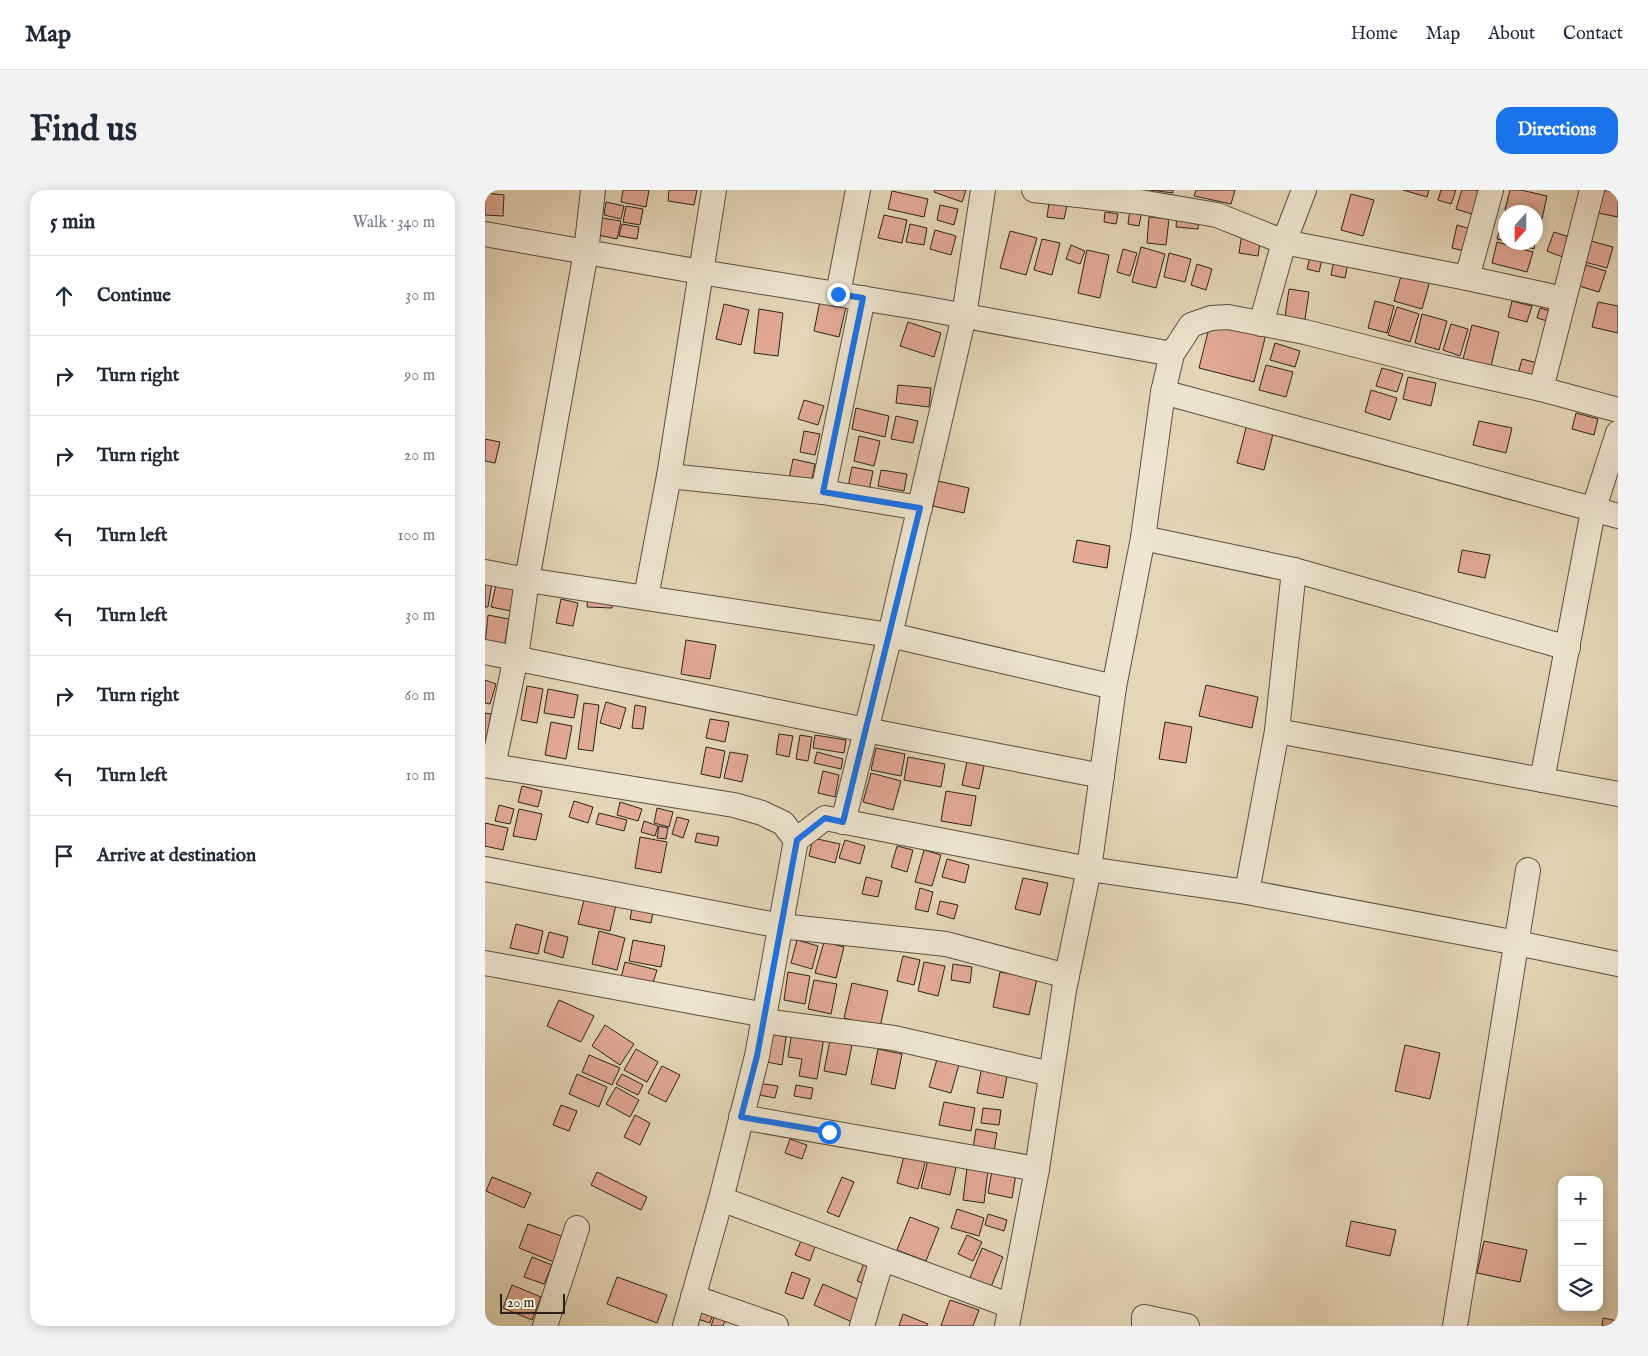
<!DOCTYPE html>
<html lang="en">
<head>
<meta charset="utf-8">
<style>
  :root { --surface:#fff; --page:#f2f2f3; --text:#1f2937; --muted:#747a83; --line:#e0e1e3; --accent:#1a73e8 }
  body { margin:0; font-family:"IM FELL English",serif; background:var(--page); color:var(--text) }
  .controls { position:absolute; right:15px; bottom:15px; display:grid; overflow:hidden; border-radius:10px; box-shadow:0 2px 12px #0003 }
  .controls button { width:45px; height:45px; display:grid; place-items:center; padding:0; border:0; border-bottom:1px solid var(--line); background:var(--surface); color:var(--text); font:25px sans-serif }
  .compass { position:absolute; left:1013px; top:15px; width:45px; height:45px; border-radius:50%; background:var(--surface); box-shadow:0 2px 12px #0003; rotate:201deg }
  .scale { position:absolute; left:15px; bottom:12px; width:65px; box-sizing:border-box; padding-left:5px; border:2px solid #2d2219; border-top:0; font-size:14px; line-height:18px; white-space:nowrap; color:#2d2219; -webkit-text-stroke:4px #ede5d0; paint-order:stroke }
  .stop { position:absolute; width:15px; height:15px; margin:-11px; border:4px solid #1a73e8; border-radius:50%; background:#fff }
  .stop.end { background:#1a73e8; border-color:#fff; box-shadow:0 1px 5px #0008 }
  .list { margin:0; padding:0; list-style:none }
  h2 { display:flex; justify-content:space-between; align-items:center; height:65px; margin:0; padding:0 20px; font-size:21px }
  h2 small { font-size:16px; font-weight:400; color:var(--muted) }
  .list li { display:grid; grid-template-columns:32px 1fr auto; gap:15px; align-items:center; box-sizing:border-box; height:80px; padding:0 20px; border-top:1px solid var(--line) }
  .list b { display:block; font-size:19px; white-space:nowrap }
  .list em { font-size:16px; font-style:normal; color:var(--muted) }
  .icon { flex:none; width:28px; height:28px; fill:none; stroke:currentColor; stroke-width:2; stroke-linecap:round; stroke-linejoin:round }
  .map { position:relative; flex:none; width:1133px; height:1136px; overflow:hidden; border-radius:15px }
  header { display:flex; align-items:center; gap:30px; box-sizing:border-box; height:70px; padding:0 25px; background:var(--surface); border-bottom:1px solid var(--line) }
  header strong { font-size:24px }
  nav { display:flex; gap:28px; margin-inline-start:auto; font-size:18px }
  .intro { display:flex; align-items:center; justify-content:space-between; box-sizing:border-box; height:120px; padding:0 30px }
  h1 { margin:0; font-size:35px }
  .button { padding:12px 22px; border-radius:15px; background:var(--accent); color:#fff; font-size:18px; font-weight:700 }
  main { display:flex; gap:30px; padding:0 30px }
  aside { flex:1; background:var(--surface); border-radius:15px; box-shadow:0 2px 12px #0003 }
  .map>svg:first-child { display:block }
  .building { fill:#e2a995; stroke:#2d2219 }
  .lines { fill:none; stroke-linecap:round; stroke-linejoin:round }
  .minor-casing { stroke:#5b4f40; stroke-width:26 }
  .minor { stroke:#ede5d0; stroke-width:24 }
  .route { stroke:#1a73e8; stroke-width:6 }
</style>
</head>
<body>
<header>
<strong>Map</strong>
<nav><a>Home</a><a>Map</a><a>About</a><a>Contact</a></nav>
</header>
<div class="intro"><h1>Find us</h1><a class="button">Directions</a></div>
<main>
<aside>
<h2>5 min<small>Walk · 340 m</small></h2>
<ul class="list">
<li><svg class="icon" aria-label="ahead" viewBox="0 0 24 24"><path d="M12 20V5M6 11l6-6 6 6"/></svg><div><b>Continue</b></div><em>30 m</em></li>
<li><svg class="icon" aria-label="right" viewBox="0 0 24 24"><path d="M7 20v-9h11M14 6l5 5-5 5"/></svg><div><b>Turn right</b></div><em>90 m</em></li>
<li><svg class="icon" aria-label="right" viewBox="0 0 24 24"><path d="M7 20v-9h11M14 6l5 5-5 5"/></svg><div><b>Turn right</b></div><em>20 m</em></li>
<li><svg class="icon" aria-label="left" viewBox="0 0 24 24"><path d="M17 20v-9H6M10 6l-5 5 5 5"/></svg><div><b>Turn left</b></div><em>100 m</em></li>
<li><svg class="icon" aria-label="left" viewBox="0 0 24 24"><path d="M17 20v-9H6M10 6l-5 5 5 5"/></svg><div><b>Turn left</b></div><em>30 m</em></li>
<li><svg class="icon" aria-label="right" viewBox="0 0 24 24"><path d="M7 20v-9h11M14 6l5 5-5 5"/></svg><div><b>Turn right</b></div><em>60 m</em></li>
<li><svg class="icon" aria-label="left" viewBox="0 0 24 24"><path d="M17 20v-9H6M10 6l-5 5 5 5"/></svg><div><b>Turn left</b></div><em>10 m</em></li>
<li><svg class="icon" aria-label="arrive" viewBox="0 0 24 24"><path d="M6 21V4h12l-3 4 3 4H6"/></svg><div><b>Arrive at destination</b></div></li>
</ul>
</aside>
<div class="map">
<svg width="1133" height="1136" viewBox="0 0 1133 1136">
  <rect width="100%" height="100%" fill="#e4d7b7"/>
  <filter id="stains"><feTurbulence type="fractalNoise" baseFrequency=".004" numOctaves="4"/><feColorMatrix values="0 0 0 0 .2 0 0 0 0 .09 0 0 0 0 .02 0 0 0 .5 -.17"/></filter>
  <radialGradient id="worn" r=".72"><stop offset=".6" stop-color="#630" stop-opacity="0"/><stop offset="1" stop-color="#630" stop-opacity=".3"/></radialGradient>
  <g class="building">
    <polygon points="138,0 164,0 161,17 136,12"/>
    <polygon points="184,0 212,0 209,15 183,11"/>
    <polygon points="450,0 481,0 477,12 449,2"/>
    <polygon points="665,0 688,0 688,3"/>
    <polygon points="711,0 750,0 746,14 709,6"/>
    <polygon points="918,0 944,0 942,7"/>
    <polygon points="956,0 971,0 966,14 953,10"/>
    <polygon points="977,0 990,0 1000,3 993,26 971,19"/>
    <polygon points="1025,0 1036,0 1062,6 1057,29 1050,27 1050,22 1030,22 1020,20"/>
    <polygon points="1118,0 1133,3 1133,27 1113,23"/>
    <polygon points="407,1 443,9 439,27 403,19"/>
    <polygon points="0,3 19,5 18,26 0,25"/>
    <polygon points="866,4 889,10 878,46 856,40"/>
    <polygon points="121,12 139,16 136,29 119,25"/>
    <polygon points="564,13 582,16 579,29 562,27"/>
    <polygon points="455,15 473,19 469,35 452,30"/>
    <polygon points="141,16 158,19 155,35 138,32"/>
    <polygon points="645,19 657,21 654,36 643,34"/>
    <polygon points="620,22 633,24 631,34 619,32"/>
    <polygon points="1019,24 1021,24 1021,51 1012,49"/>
    <polygon points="399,25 422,30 417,53 393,48"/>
    <polygon points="692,25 714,26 713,39 691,37"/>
    <polygon points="664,27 684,29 681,55 662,53"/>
    <polygon points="117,28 136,31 132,49 113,45"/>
    <polygon points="1050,32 1055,34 1050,52"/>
    <polygon points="137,34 154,37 152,49 134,46"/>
    <polygon points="425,34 442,38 439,55 421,52"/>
    <polygon points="972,35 989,40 983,62 967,58"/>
    <polygon points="450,40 471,46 466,65 445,59"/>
    <polygon points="525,41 552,48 541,85 515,78"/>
    <polygon points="757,42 776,45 773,66 754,63"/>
    <polygon points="1069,42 1087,48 1080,68 1062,61"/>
    <polygon points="557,49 575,53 567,85 549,80"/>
    <polygon points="1106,51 1128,57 1122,78 1100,72"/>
    <polygon points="1012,52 1048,62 1042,82 1007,73"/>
    <polygon points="1025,52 1050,52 1049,59"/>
    <polygon points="586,55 600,61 595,74 581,69"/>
    <polygon points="656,57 680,64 671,98 647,92"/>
    <polygon points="638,59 652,63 645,86 632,82"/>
    <polygon points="827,59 839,62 834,82 822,79"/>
    <polygon points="602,60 624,65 615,108 593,103"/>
    <polygon points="684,63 706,69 700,92 679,87"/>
    <polygon points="850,66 864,69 860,88 846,85"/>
    <polygon points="712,74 727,79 721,100 706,95"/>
    <polygon points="1101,75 1121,81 1114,102 1094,96"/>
    <polygon points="918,79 946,87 937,119 909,111"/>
    <polygon points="804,99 824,102 819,136 799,133"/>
    <polygon points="335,111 361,117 354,147 329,141"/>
    <polygon points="890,111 909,116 902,143 883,138"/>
    <polygon points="1027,111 1047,116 1042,132 1023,127"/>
    <polygon points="1113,112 1133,116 1133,143 1107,137"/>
    <polygon points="239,114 264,120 256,155 231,149"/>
    <polygon points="912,117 934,124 925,152 903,145"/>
    <polygon points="1055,118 1069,122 1066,132 1052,128"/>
    <polygon points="274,119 298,123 293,166 269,163"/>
    <polygon points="937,124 962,131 954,160 930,153"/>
    <polygon points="726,130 781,144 769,192 714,178"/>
    <polygon points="423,132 456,143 449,167 415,156"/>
    <polygon points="966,134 983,139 975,166 958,160"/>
    <polygon points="987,135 1014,142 1006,176 978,169"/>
    <polygon points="790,153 815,161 810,177 785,170"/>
    <polygon points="1037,169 1060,175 1055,194 1032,188"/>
    <polygon points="781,175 808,182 801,207 774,200"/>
    <polygon points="897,178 918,184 912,202 891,196"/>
    <polygon points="923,187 951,193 946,216 918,209"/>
    <polygon points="413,195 446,198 444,217 411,213"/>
    <polygon points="886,200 912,208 905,230 880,222"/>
    <polygon points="319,210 339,216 333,235 313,229"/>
    <polygon points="371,218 404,226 400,247 367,239"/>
    <polygon points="1091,223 1113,229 1109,245 1087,239"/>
    <polygon points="411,226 433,231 428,253 406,249"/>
    <polygon points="763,230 790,236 779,280 752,273"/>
    <polygon points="994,231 1027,238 1021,263 988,255"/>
    <polygon points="319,241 335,244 330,265 315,262"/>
    <polygon points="374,246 395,251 389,276 369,271"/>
    <polygon points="0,249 15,252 10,273 0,271"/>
    <polygon points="308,269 330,274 326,293 304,289"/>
    <polygon points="367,277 388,281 384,301 363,297"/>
    <polygon points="396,280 422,284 419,301 393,296"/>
    <polygon points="453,291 484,298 479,323 448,316"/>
    <polygon points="592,350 625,356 622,378 588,372"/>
    <polygon points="977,360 1005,365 1000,388 973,382"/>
    <polygon points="14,382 34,387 26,421 6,417"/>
    <polygon points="0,385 8,386 3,417 0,417"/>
    <polygon points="103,394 128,395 127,418 102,417"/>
    <polygon points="76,409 93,413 88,436 71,433"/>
    <polygon points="3,425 24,429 19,458 0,454"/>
    <polygon points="201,450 231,455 225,489 196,484"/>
    <polygon points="0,490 11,494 5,514 0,513"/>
    <polygon points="721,495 773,507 767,538 714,526"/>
    <polygon points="42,496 58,499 52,533 36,530"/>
    <polygon points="63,499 93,505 89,528 59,523"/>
    <polygon points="121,512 141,518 135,539 115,533"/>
    <polygon points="99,513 114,515 108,561 93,559"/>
    <polygon points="150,515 161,517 158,539 147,538"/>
    <polygon points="0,523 6,524 0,556"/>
    <polygon points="225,529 244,532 240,552 221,548"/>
    <polygon points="66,532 87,536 81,569 60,565"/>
    <polygon points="680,532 707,537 701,573 674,569"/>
    <polygon points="294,544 308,546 304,567 291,564"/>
    <polygon points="315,545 327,547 323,571 311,569"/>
    <polygon points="330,545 361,550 359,563 328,558"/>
    <polygon points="221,557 240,561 235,588 216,584"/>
    <polygon points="391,558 420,564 416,586 386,580"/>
    <polygon points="245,562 263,565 257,592 239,588"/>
    <polygon points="332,562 358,569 356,579 329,573"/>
    <polygon points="423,567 460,574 456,597 419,590"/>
    <polygon points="482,572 499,576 494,599 477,595"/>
    <polygon points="338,581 354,585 350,607 333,603"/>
    <polygon points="386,583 416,591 408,620 378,612"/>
    <polygon points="37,596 57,601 53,617 33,612"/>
    <polygon points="461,601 491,606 486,636 456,631"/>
    <polygon points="89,611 108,617 103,633 84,627"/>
    <polygon points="135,612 157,619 153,631 132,625"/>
    <polygon points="14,615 29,619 25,634 10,631"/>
    <polygon points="172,618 188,622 184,637 169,633"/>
    <polygon points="34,619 57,624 51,650 28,646"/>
    <polygon points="114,623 142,630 139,641 111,634"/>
    <polygon points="192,627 204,630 198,648 187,644"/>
    <polygon points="159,631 173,636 170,646 156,642"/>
    <polygon points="0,633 23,638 18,660 0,656"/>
    <polygon points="174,636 183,638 181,649 172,648"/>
    <polygon points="212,643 234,647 232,656 210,652"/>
    <polygon points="155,647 182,652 176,683 150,678"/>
    <polygon points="328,648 355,654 350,673 324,666"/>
    <polygon points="360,650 380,656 375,674 354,668"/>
    <polygon points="412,656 428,660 422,682 406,677"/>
    <polygon points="439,660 456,665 447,696 430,692"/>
    <polygon points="462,669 484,675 480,693 457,687"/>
    <polygon points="381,687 397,691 393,707 377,704"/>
    <polygon points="538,688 563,693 555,725 530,719"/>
    <polygon points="435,698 448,702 443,722 430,719"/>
    <polygon points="101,702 132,710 125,741 93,734"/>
    <polygon points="455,711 473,715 469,729 452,724"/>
    <polygon points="148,713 169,717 166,733 145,729"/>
    <polygon points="31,734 58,741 53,764 25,758"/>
    <polygon points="114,741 140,748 132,780 107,774"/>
    <polygon points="64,742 83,747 78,768 59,762"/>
    <polygon points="148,750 180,756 176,777 144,771"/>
    <polygon points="312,750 333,756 327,779 306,773"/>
    <polygon points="339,752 359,757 351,788 330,783"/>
    <polygon points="418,766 435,770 429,795 412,791"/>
    <polygon points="140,772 172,780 167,796 136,788"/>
    <polygon points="439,772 460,776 453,806 433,801"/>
    <polygon points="468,774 487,777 485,793 466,790"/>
    <polygon points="303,782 325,786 320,814 299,810"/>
    <polygon points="515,782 552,789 544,825 508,817"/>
    <polygon points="329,790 352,794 346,824 323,819"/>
    <polygon points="367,793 403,801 395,837 359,828"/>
    <polygon points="74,810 109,826 96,852 62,836"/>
    <polygon points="120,835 149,854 135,875 107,856"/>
    <polygon points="307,842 339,848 332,889 314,886 317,869 303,867"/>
    <polygon points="286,844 301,847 297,875 282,872"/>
    <polygon points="345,850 367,855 361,885 339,881"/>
    <polygon points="920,855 955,863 945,909 910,901"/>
    <polygon points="151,859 173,872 162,892 139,880"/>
    <polygon points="393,859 417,864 410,899 386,894"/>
    <polygon points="104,865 135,878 127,895 97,882"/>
    <polygon points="453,866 475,871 466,903 444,897"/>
    <polygon points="177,876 195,885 181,912 163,903"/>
    <polygon points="497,876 523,881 518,908 492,903"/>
    <polygon points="92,884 122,897 114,917 84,904"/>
    <polygon points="137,884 158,895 153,905 131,894"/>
    <polygon points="272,893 293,896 290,908 269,904"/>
    <polygon points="311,895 328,898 326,909 309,906"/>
    <polygon points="131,897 154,910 145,927 121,914"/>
    <polygon points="459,912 490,918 486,941 454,935"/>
    <polygon points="76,915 92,921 84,941 68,935"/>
    <polygon points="498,918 516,920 514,935 496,933"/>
    <polygon points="150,925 165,933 155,955 139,947"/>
    <polygon points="491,939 512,943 509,961 488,958"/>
    <polygon points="305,949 322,955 317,969 300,963"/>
    <polygon points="420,962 441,969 433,999 412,993"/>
    <polygon points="444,966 472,973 465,1005 436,998"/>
    <polygon points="482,978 503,980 499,1013 478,1010"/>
    <polygon points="507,980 531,984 527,1008 503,1003"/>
    <polygon points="112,982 162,1007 156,1020 106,995"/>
    <polygon points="7,987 46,1003 39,1018 1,1001"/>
    <polygon points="357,987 369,992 354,1027 342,1022"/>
    <polygon points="472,1019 499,1028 494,1046 466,1038"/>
    <polygon points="503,1024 522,1030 519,1041 500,1035"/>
    <polygon points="425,1027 454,1038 441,1071 412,1060"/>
    <polygon points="866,1031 911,1040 905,1066 861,1056"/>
    <polygon points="43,1034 79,1047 69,1072 34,1058"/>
    <polygon points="482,1045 497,1052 488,1071 473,1064"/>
    <polygon points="318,1046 332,1051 325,1071 310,1065"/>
    <polygon points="999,1051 1042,1060 1035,1092 992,1083"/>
    <polygon points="497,1058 518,1067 506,1097 485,1088"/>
    <polygon points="47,1067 67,1075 59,1094 39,1087"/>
    <polygon points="379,1073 387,1076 380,1094 372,1091"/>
    <polygon points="307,1082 325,1089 318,1109 300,1103"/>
    <polygon points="132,1087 182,1105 172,1133 122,1114"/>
    <polygon points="338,1094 377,1111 367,1132 329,1115"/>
    <polygon points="27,1095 56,1107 47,1130 18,1118"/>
    <polygon points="465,1110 494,1120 488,1136 456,1136"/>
    <polygon points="219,1114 230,1117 225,1133 213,1129"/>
    <polygon points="232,1119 243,1122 238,1136 226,1136"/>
    <polygon points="418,1124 443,1134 442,1136 414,1136"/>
    <polygon points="1118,1128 1133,1131 1133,1136 1117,1136"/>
  </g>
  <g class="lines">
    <defs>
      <g id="minor">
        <polyline points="108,0 101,62 216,82 184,286 161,407"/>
        <polyline points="229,0 216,82 437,118 687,164"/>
        <polyline points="549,0 655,12 732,25 799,52 982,88"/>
        <polyline points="1006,0 982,88 1079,109"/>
        <polyline points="0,44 101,62 42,390 31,467 8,576"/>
        <polyline points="353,104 373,0"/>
        <polyline points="776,134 799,52 819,0"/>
        <polyline points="1056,199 1107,0"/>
        <polyline points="678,202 1133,326"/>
        <polyline points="184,286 338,302 435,318"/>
        <polyline points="338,302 378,108"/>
        <polyline points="658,348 809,380 1083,458"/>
        <polyline points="0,382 42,390 405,445 629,497"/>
        <polyline points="0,462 381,540 617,586"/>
        <polyline points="792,541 1133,604"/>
        <polyline points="0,575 249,615 277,623 298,633 311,650 272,866 236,1009 200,1136"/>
        <polyline points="1057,590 1108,321 1133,243"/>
        <polyline points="358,632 405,445 479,126 498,0"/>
        <polyline points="311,650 340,628 604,679 762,702 1032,753 1133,774"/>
        <polyline points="0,679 296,736 461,754 582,786"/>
        <polyline points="762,702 792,541 809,380"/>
        <polyline points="0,773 280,825"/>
        <polyline points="278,831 409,848 566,884"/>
        <polyline points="256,927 552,979"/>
        <polyline points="236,1009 526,1116"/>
        <polyline points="208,1107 291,1136"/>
        <polyline points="60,1136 92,1038"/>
        <polyline points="377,1136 397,1069"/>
        <polyline points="522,1136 552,979 579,800 604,679 629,497 658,348 678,202 687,164 706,135 726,128 743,127 820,142 958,177 1056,199 1133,220"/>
        <polyline points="659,1136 659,1127 702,1136"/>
        <polyline points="970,1136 1043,680"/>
      </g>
    </defs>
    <use href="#minor" class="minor-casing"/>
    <use href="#minor" class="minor"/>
  </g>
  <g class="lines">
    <polyline class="route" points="344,942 256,927 272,866 312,650 340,628 358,632 435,318 338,302 378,108 353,104"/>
  </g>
  <rect width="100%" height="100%" filter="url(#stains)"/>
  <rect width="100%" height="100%" fill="url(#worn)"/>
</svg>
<div class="controls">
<button>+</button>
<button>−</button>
<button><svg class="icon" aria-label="layers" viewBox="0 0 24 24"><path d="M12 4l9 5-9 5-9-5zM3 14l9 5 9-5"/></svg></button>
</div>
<svg class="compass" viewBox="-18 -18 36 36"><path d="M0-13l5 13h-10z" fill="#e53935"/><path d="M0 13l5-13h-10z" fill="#747a83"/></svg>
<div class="scale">20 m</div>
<div class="stop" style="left:344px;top:942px"></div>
<div class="stop end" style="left:353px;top:104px"></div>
</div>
</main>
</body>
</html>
